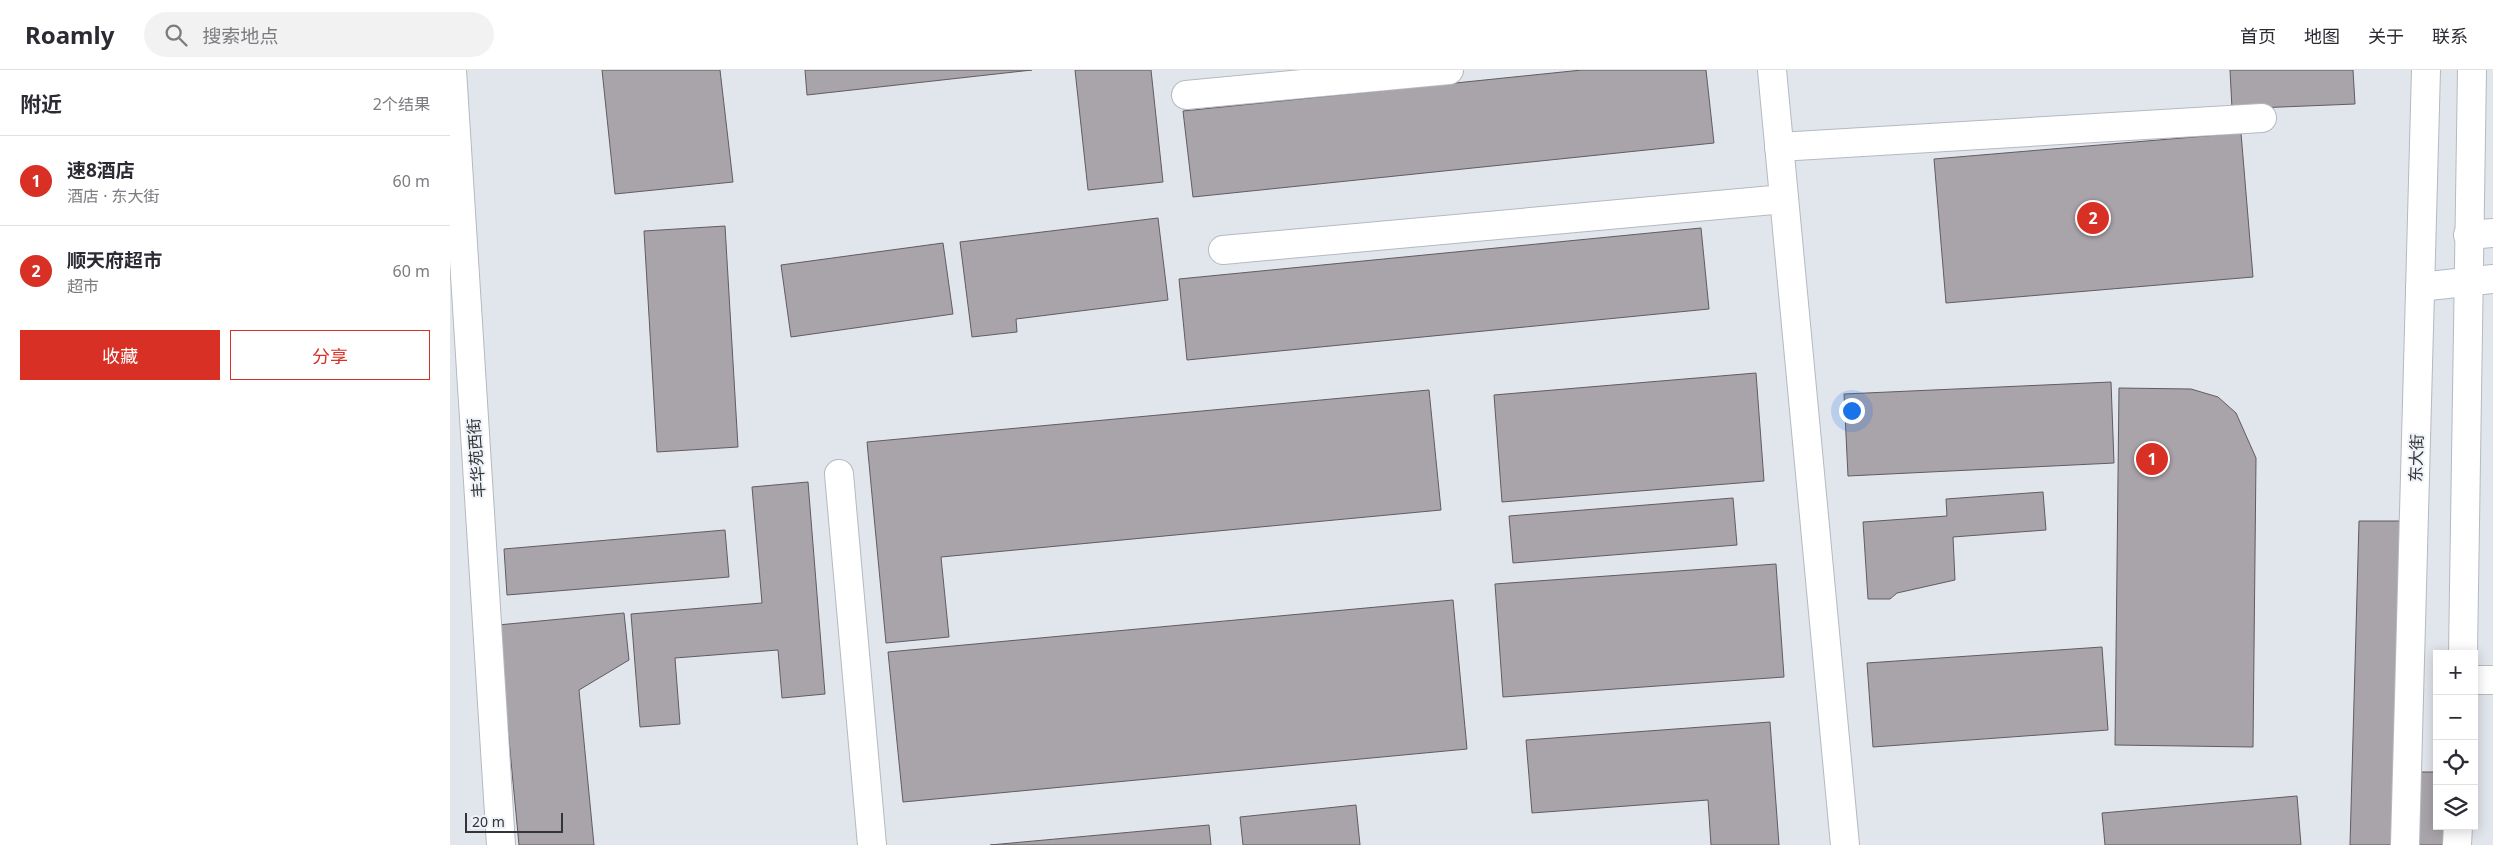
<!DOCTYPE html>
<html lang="zh">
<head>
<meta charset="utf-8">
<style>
  :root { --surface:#fff; --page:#f2f2f3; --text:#2b2b33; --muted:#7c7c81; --line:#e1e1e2; --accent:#d93025 }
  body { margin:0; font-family:"Noto Sans","Noto Sans SC",sans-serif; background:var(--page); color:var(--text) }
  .controls { position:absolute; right:15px; bottom:15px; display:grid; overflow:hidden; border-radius:0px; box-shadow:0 2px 12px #0003 }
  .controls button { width:45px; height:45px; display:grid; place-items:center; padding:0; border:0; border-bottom:1px solid var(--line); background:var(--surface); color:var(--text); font:25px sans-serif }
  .scale { position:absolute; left:15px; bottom:12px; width:98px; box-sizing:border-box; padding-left:5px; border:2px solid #323436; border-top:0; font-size:14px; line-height:18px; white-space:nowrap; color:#323436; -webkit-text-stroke:4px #eff2f9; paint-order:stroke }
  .you { position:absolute; left:1401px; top:340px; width:18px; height:18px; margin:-12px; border:4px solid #fff; border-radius:50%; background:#1a73e8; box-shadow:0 0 0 8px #1a73e833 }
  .badge { display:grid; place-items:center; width:32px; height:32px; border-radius:50%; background:var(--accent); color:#fff; font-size:16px; font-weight:700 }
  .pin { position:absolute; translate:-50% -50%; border:2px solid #fff; box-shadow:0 1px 5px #0006 }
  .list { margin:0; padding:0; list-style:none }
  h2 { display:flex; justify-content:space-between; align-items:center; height:65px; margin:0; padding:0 20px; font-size:21px }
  h2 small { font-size:16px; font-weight:400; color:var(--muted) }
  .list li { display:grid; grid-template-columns:32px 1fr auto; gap:15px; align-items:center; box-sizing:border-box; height:90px; padding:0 20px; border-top:1px solid var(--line) }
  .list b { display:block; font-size:19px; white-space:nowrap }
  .list p { margin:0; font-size:16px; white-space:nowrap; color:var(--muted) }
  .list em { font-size:16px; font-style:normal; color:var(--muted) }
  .actions { display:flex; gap:10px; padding:15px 20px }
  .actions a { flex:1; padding:11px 0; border:1px solid var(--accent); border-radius:0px; text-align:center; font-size:18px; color:var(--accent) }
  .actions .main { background:var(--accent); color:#fff }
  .icon { flex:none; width:28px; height:28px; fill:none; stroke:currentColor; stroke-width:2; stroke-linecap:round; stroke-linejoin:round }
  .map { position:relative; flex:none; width:2043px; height:775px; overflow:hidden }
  header { display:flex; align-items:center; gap:30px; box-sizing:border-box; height:70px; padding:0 25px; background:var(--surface); border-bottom:1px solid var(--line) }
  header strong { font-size:24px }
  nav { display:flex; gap:28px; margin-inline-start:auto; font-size:18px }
  .search { width:350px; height:45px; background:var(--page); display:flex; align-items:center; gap:12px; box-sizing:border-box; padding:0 18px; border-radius:28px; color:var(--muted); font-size:19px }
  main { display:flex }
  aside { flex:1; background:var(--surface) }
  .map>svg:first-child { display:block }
  .building { fill:#a9a3aa; stroke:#615c62 }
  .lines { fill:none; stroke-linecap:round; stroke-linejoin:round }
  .minor-casing { stroke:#b5b9c0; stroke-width:30 }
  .tertiary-casing { stroke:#b5b9c0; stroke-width:30 }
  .secondary-casing { stroke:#b5b9c0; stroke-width:30 }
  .minor { stroke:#fff; stroke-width:28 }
  .tertiary { stroke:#fff; stroke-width:28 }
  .secondary { stroke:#fff; stroke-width:28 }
  .labels { text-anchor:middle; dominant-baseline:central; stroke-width:4; stroke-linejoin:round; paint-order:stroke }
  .street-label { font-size:16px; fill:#323436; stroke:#eff2f9 }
</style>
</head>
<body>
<header>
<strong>Roamly</strong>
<div class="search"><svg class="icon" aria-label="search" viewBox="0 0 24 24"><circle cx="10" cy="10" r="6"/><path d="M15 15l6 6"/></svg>搜索地点</div>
<nav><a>首页</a><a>地图</a><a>关于</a><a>联系</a></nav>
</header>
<main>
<aside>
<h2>附近<small>2个结果</small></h2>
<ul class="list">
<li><span class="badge">1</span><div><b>速8酒店</b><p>酒店 · 东大街</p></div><em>60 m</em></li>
<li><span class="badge">2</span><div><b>顺天府超市</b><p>超市</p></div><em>60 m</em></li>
</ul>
<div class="actions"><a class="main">收藏</a><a>分享</a></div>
</aside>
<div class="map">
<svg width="2043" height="775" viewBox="0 0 2043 775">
  <rect width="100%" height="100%" fill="#e1e5ec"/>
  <g class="building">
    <polygon points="152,0 270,0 283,112 165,124"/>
    <polygon points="355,0 582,0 357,25"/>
    <polygon points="625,0 701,0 713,112 638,120"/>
    <polygon points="1132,0 1256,0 1264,73 743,127 733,41"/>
    <polygon points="1780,0 1903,0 1905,34 1782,39"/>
    <polygon points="1791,63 1803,207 1496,233 1484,89"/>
    <polygon points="708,148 718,230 566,249 567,262 522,267 510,172"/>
    <polygon points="275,156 288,377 207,382 194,161"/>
    <polygon points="1251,158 1259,239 737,290 729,209"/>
    <polygon points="493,173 503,244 341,267 331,195"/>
    <polygon points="1306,303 1314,411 1052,432 1044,325"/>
    <polygon points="1661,312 1664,393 1398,406 1394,324"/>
    <polygon points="1669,318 1741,319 1768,327 1786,343 1806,388 1803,677 1665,675"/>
    <polygon points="979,320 991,440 491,487 499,567 436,573 417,372"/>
    <polygon points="358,412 375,624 332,628 328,580 225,588 230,654 190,657 181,544 312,533 302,417"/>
    <polygon points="1593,422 1596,460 1503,467 1505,510 1447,523 1440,529 1418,529 1413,452 1497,446 1496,429"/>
    <polygon points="1283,428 1287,475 1063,493 1059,446"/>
    <polygon points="1909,451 1967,451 1962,702 1987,702 1987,756 2021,756 2020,775 1900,775"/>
    <polygon points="275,460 279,507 57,525 54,479"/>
    <polygon points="1326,494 1334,607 1053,627 1045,514"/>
    <polygon points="1003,530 1017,679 453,732 438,582"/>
    <polygon points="174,543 179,590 129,620 144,775 69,775 48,555"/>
    <polygon points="1652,577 1658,660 1423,677 1417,593"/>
    <polygon points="1320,652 1329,775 1261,775 1258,730 1082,743 1076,670"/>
    <polygon points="1847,726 1851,775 1655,775 1652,743"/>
    <polygon points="906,735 910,775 793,775 790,747"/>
    <polygon points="759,755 761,775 540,775"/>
  </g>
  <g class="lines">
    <defs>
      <g id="minor">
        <polyline points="2,0 51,775"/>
        <polyline points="1322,0 1395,775"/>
        <polyline points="736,25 999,0"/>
        <polyline points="1329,77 1812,48"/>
        <polyline points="773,180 1334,129"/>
        <polyline points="389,404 422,775"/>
        <polyline points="2024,610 2043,610"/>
      </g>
      <g id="tertiary">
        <polyline points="2018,165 2043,163"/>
        <polyline points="1970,217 2043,209"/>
      </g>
      <g id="secondary">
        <polyline points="2013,584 2022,0"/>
        <polyline points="1955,775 1976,0"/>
        <polyline points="2007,775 2008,756"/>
      </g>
    </defs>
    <use href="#minor" class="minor-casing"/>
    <use href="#tertiary" class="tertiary-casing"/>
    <use href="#secondary" class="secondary-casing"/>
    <use href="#minor" class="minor"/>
    <use href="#tertiary" class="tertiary"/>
    <use href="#secondary" class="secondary"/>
  </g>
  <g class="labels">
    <g class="street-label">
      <text transform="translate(26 388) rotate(-94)">丰华苑西街</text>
      <text transform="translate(1966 388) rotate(-88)">东大街</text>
    </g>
  </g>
</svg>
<div class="controls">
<button>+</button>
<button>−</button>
<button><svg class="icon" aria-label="locate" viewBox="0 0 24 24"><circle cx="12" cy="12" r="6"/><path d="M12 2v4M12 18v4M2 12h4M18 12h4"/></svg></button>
<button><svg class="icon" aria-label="layers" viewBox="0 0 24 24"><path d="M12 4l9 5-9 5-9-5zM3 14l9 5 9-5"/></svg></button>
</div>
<div class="scale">20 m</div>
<div class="you"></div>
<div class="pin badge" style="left:1702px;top:389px">1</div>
<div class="pin badge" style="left:1643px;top:148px">2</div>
</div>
</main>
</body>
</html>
